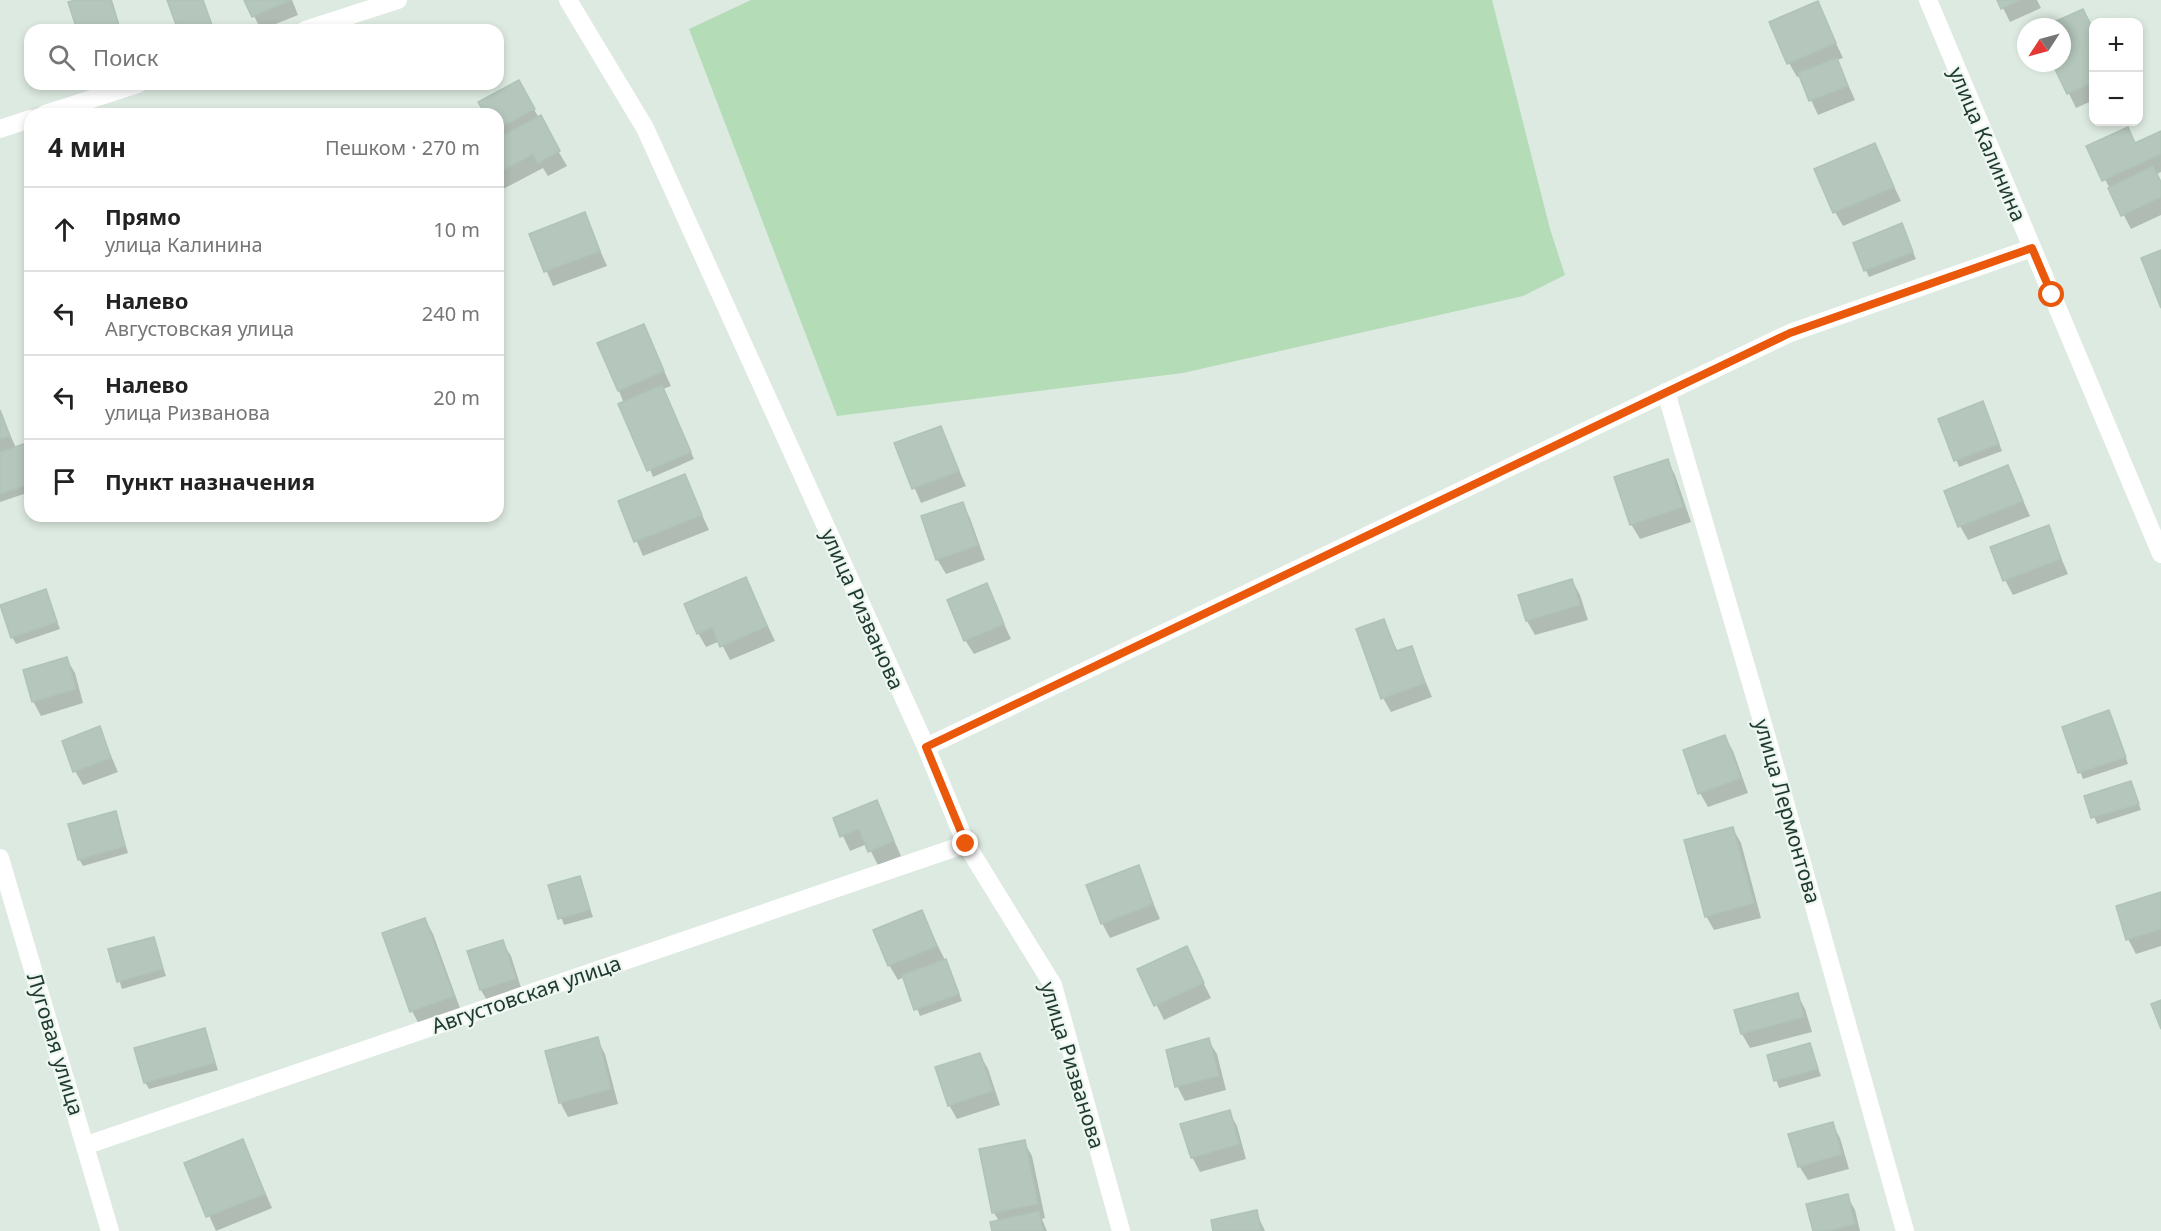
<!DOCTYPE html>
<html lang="ru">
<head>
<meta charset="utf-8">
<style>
  :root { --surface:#fff; --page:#f2f2f2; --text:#222; --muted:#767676; --line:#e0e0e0 }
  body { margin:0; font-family:"Noto Sans",sans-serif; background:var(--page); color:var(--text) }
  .controls { position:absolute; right:18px; top:18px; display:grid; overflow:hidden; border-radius:12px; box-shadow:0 3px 9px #0003 }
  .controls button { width:54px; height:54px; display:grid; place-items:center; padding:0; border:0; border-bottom:2px solid var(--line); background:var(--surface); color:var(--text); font:30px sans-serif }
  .compass { position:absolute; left:2017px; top:18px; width:54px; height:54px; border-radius:50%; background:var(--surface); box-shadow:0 3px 9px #0003; rotate:234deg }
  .stop { position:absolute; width:18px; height:18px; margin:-14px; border:4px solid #ea580c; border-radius:50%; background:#fff }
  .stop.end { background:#ea580c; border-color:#fff; box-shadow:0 2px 6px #0008 }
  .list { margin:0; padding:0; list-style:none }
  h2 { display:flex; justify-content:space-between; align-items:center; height:78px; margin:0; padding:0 24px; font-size:26px }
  h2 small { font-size:20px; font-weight:400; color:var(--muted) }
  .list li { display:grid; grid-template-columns:39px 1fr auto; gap:18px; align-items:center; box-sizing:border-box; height:84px; padding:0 24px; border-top:2px solid var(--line) }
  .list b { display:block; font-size:22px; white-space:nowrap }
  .list p { margin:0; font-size:20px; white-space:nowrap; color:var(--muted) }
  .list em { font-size:20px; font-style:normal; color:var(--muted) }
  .icon { flex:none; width:33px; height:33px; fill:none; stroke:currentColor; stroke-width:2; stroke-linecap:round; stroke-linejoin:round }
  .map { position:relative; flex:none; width:2161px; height:1231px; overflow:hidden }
  .search { position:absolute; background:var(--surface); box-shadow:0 3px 9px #0003; left:24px; top:24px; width:480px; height:66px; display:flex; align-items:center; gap:15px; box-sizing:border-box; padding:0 21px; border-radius:18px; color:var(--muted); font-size:22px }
  .panel { position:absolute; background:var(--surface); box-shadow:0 3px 9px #0003; left:24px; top:108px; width:480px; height:414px; border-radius:18px }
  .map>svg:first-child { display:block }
  .green { fill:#b4dcb7 }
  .shadow { fill:#0003 }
  .building { fill:#b5c7bc; stroke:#afc3b7; stroke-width:1.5 }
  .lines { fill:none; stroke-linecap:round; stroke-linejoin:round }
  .minor { stroke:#fff; stroke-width:18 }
  .route { stroke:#ea580c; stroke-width:8 }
  .labels { text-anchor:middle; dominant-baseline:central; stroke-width:4.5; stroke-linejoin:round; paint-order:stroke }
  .street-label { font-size:21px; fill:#1e392d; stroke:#edf6f0 }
</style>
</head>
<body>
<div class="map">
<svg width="2161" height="1231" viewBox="0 0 2161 1231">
  <rect width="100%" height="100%" fill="#ddeae1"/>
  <polygon class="green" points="751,0 1492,0 1550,229 1565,275 1523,296 1183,373 837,416 689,29"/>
  <g class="shadow">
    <polygon points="80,0 112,0 121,30 78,30"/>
    <polygon points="168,0 203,0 214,30 179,30"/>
    <polygon points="246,0 292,0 298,15 261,30"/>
    <polygon points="1999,0 2037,0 2041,8 2010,22"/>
    <polygon points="1817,3 1843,58 1837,60 1855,100 1818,115 1800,76 1797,77 1789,63"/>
    <polygon points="2091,25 2094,31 2094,100 2076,108 2054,63 2062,63 2062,27 2047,27"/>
    <polygon points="518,82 567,166 548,176 543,168 503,189 498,180 498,114 487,114"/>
    <polygon points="2161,133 2161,172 2157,174 2161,182 2161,215 2131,229 2088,147 2136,145"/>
    <polygon points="1874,145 1901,201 1843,226 1835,212"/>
    <polygon points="584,214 607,266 553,286 531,235"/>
    <polygon points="1901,225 1916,259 1869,277 1854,244"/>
    <polygon points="643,325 671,386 663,389 694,459 653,477 619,391"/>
    <polygon points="1986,410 2002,451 1959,467 1940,419"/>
    <polygon points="0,412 16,448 26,444 30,452 30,492 0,502"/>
    <polygon points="940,427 966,486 921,503 896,444"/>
    <polygon points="1667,460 1675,475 1691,522 1640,539 1631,524"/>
    <polygon points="2008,467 2030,516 1968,540 1960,526"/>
    <polygon points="684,476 709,530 643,556 620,502"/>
    <polygon points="962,503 970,518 985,560 946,574 937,559"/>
    <polygon points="2048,527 2068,574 2013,595 2005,580"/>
    <polygon points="746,579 775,641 730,660 720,641 706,647 698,633"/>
    <polygon points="1572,580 1580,595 1588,620 1535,635 1527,621 1520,596"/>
    <polygon points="986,585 1011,639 974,654 965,640"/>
    <polygon points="45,591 60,629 16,644 12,637"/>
    <polygon points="1383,621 1398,652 1411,647 1432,697 1391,712 1383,698"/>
    <polygon points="66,658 75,673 83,703 41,716 33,701"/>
    <polygon points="2112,718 2128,764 2083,779 2064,728"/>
    <polygon points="99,728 118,772 83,785 75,771"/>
    <polygon points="1725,737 1733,751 1748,793 1708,807 1700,793"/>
    <polygon points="2130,782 2141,810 2097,824 2086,796"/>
    <polygon points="877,802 901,856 878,865 867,844 850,851 835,819"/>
    <polygon points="115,812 128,853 83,866 79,859"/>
    <polygon points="1733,829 1741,843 1761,918 1714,930 1706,916"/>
    <polygon points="1138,867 1160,919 1110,938 1102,923"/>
    <polygon points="579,878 593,917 564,925 550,886"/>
    <polygon points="2161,894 2161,946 2136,954 2128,939"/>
    <polygon points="921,912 949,968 962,1001 920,1016 904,977 898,980 889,965"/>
    <polygon points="425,919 433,934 461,1011 420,1026 412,1011 384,934"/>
    <polygon points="153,938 166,976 122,989 110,950"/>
    <polygon points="502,942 511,956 523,994 489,1004 481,990 469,952"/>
    <polygon points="1186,948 1211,998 1164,1020 1139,970"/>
    <polygon points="1797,994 1805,1009 1812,1032 1750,1048 1742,1034 1736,1011"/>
    <polygon points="204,1030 218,1070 149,1089 145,1082"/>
    <polygon points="597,1039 605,1054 618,1104 568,1117 560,1102"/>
    <polygon points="1208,1040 1217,1054 1226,1090 1185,1101 1177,1086"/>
    <polygon points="1810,1045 1821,1076 1779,1088 1768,1056"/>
    <polygon points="980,1055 988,1069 1000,1105 957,1119 949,1105"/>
    <polygon points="1229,1112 1237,1126 1246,1159 1200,1172 1192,1157"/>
    <polygon points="1832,1123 1840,1138 1849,1169 1808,1180 1799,1166"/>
    <polygon points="243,1141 272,1208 216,1231 186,1164"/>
    <polygon points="1024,1142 1032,1156 1045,1218 1042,1219 1047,1231 993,1231 999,1221 994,1213"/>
    <polygon points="1847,1196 1855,1210 1860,1231 1815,1231"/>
    <polygon points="1256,1212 1265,1231 1215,1231"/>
  </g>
  <g class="building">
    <polygon points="75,0 111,0 120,30 77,30 68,2"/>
    <polygon points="167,0 203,0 212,25 200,30 178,30"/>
    <polygon points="244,0 291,0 252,17"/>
    <polygon points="1997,0 2020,0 2001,9"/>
    <polygon points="1818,1 1836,43 1787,64 1769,22"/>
    <polygon points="2083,9 2094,31 2094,82 2067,94 2052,63 2062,63 2062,27 2043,27"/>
    <polygon points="1837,58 1848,86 1809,101 1798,73"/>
    <polygon points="519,80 535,109 498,129 498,114 485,114 478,102"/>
    <polygon points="541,115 560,151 538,163 533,154 498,173 498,138"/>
    <polygon points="2128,127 2135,143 2161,131 2161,154 2102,181 2086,146"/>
    <polygon points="1875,143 1894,187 1833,213 1814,169"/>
    <polygon points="2153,166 2161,182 2161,197 2121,216 2108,188"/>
    <polygon points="585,212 600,251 544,272 529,234"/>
    <polygon points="1902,223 1913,252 1864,271 1853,243"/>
    <polygon points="2161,250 2161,308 2141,258"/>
    <polygon points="644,324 664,371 618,391 597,343"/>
    <polygon points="662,385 691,452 647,471 618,404"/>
    <polygon points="1983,401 1999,444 1954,461 1938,419"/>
    <polygon points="0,410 10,436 0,439"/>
    <polygon points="941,426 959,471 912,489 894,443"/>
    <polygon points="27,443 30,452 30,484 0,494 0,452"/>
    <polygon points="1668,459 1683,507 1630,525 1614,477"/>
    <polygon points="2008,465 2023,501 1958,527 1944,491"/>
    <polygon points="685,474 702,515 634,542 618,501"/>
    <polygon points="963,502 978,545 936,560 921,516"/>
    <polygon points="2049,525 2061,559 2003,581 1990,547"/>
    <polygon points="746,577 767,626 720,647 712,627 697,634 684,604"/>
    <polygon points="1572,579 1580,605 1526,621 1518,595"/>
    <polygon points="987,583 1004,624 964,641 947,600"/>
    <polygon points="46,589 57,622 11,638 0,605"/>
    <polygon points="1384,619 1396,651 1412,646 1425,683 1381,699 1356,629"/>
    <polygon points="67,657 76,689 32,702 23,670"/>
    <polygon points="2109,710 2126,757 2078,773 2062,727"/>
    <polygon points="100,726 111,758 73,772 62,741"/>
    <polygon points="1725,735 1741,778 1698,794 1683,750"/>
    <polygon points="2131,781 2139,804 2091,818 2084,796"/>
    <polygon points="877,800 894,841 868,852 859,829 840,837 833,818"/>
    <polygon points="116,811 125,846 78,860 68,824"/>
    <polygon points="1733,827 1754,903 1705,917 1684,840"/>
    <polygon points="1139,865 1153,904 1101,924 1086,885"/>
    <polygon points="580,876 590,910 558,919 548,885"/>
    <polygon points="2161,892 2161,929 2126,940 2116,906"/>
    <polygon points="922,910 937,946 888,966 873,930"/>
    <polygon points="425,918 454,996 410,1012 382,933"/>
    <polygon points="154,937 163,969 117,982 108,949"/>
    <polygon points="503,940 516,979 480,990 467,951"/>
    <polygon points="1187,946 1204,983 1154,1006 1137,969"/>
    <polygon points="946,959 959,994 914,1010 902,975"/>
    <polygon points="1798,993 1804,1017 1741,1034 1734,1010"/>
    <polygon points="2161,1000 2161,1029 2151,1004"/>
    <polygon points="205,1028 215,1063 144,1083 134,1048"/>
    <polygon points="598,1037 611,1089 559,1103 545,1051"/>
    <polygon points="1209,1038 1219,1076 1175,1087 1166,1050"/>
    <polygon points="1810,1043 1818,1069 1774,1081 1767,1055"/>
    <polygon points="980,1053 993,1091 948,1106 935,1067"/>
    <polygon points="1230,1110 1239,1144 1191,1158 1180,1124"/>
    <polygon points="1833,1122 1842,1154 1798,1167 1788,1134"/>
    <polygon points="243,1139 265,1194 206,1217 184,1163"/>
    <polygon points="1025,1140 1038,1204 992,1213 979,1149"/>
    <polygon points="1848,1194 1855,1224 1828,1231 1813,1231 1806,1204"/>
    <polygon points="1257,1210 1261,1231 1213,1231 1211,1220"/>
    <polygon points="1039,1211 1043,1231 992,1231 990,1222"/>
  </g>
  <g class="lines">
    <g class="minor">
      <polyline points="568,0 645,128 926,747 966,844 1053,985 1121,1231"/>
      <polyline points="1928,0 2161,554"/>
      <polyline points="305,30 398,0"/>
      <polyline points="45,114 138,84"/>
      <polyline points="0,129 30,119"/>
      <polyline points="1666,392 1767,738 1905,1231"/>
      <polyline points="926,747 1790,333 2032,248"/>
      <polyline points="0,858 110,1231"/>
      <polyline points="87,1145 966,844"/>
    </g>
  </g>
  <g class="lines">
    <polyline class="route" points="966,844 926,747 1790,333 2032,248 2052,295"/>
  </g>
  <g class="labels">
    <g class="street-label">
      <text transform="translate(1988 144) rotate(67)">улица Калинина</text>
      <text transform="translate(863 609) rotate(66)">улица Ризванова</text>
      <text transform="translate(1788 811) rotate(74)">улица Лермонтова</text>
      <text transform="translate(526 994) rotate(-19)">Августовская улица</text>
      <text transform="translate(56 1044) rotate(73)">Луговая улица</text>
      <text transform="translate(1073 1065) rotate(73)">улица Ризванова</text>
    </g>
  </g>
</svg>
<div class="controls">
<button>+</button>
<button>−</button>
</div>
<svg class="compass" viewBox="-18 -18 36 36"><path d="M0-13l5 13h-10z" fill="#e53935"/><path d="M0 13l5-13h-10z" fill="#767676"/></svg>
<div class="stop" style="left:2052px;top:295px"></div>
<div class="stop end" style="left:966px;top:844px"></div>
<div class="search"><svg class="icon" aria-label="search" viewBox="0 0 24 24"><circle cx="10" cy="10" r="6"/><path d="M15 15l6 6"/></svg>Поиск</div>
<section class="panel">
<h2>4 мин<small>Пешком · 270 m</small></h2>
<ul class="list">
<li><svg class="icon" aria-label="ahead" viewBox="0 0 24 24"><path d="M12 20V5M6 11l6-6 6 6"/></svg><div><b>Прямо</b><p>улица Калинина</p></div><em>10 m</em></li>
<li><svg class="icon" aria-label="left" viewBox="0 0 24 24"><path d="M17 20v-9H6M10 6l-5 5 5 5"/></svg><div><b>Налево</b><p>Августовская улица</p></div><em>240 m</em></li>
<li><svg class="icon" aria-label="left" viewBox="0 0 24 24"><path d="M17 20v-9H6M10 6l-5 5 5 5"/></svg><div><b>Налево</b><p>улица Ризванова</p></div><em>20 m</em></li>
<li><svg class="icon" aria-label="arrive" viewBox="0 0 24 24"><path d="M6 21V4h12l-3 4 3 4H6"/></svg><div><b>Пункт назначения</b></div></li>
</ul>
</section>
</div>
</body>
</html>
